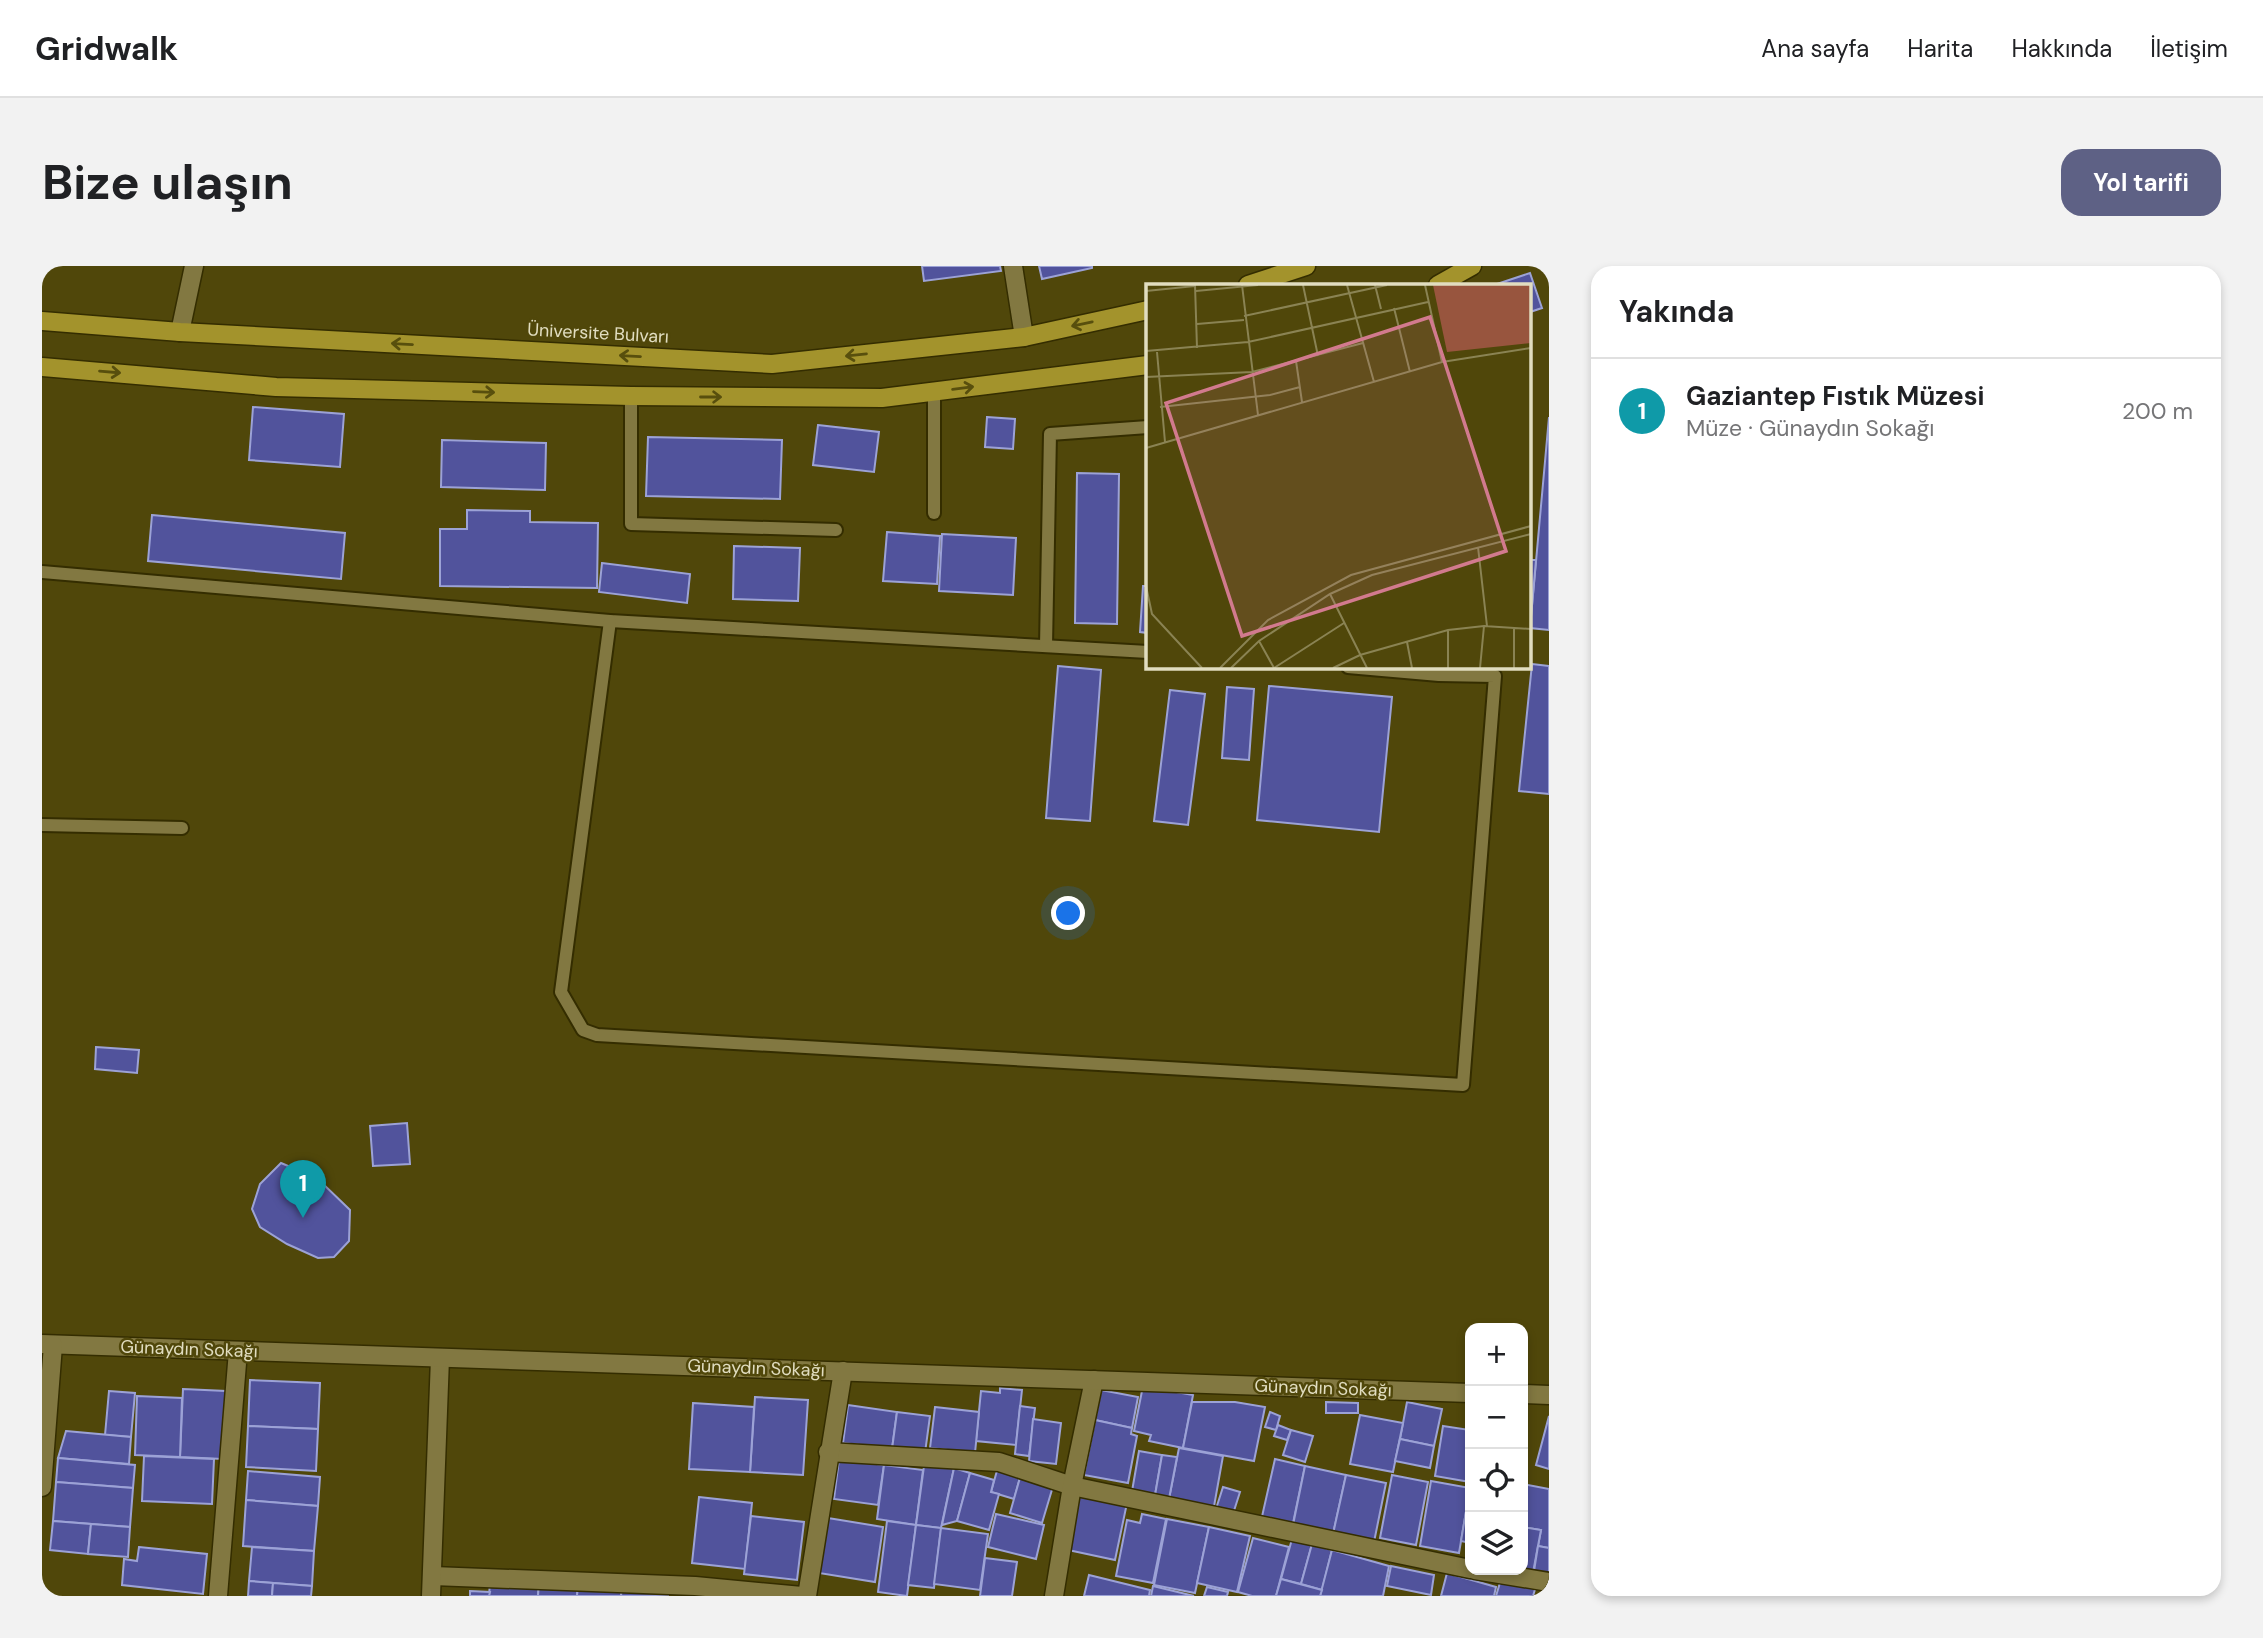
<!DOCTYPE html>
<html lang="tr">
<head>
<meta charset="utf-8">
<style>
  :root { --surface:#fff; --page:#f2f2f2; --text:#202124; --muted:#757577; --line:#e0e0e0; --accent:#5e6185 }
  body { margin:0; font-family:"DM Sans",sans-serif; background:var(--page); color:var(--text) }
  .controls { position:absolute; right:21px; bottom:21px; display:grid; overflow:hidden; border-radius:14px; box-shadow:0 4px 10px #0003 }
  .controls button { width:63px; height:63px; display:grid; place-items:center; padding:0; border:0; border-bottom:2px solid var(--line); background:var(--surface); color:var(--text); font:35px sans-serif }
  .you { position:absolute; left:1027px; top:648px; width:24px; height:24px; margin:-18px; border:5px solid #fff; border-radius:50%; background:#1a73e8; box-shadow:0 0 0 10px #1a73e833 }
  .badge { display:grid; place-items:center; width:46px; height:46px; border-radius:50%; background:var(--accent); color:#fff; font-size:23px; font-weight:700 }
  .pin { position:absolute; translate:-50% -58px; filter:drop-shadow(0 2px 4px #0008) }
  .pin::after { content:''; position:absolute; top:37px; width:24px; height:21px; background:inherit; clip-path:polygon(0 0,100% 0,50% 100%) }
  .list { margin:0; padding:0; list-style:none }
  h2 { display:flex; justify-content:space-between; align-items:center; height:91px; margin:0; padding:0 28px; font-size:30px }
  h2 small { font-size:23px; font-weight:400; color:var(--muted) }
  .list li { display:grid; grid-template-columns:46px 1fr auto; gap:21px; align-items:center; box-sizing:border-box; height:105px; padding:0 28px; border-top:2px solid var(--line) }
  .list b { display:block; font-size:26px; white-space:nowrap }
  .list p { margin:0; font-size:23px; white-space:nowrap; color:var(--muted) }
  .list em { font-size:23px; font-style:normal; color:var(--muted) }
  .icon { flex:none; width:38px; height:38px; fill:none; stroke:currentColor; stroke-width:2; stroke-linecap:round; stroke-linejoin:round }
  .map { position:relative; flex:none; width:1507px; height:1330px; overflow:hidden; border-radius:21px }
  header { display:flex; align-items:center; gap:42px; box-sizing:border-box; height:98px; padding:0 35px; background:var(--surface); border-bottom:2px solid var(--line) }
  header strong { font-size:33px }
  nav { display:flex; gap:38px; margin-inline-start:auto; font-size:24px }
  .intro { display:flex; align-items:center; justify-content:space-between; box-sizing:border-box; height:168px; padding:0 42px }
  h1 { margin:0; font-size:49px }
  .button { padding:18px 32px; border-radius:21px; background:var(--accent); color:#fff; font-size:24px; font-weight:700 }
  main { display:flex; gap:42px; padding:0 42px }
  aside { flex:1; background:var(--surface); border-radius:21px; box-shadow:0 4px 10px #0003 }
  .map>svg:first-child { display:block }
  .building { fill:#51539c; stroke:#9ca2d6; stroke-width:2 }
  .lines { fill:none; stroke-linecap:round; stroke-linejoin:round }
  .service-casing { stroke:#342d00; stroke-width:16 }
  .minor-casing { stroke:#342d00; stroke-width:21 }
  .tertiary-casing { stroke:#342d00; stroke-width:21 }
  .primary-casing { stroke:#342d00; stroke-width:21 }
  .service { stroke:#827841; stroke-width:12 }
  .minor { stroke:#827841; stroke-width:18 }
  .tertiary { stroke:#827841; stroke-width:18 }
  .primary { stroke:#a3932c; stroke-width:18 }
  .oneway { stroke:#584f0d }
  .labels { text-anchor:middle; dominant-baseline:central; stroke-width:5; stroke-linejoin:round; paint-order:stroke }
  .street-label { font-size:18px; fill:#e1ddc0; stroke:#50470a }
  .inset-road { fill:none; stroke:#8a8353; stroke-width:2 }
  .view { fill:#d27a8e; fill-opacity:0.15; stroke:#d27a8e; stroke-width:3.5 }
  .inset-edge { fill:none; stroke:#e1ddc0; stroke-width:3.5 }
</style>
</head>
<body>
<header>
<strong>Gridwalk</strong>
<nav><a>Ana sayfa</a><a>Harita</a><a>Hakkında</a><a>İletişim</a></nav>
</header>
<div class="intro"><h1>Bize ulaşın</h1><a class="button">Yol tarifi</a></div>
<main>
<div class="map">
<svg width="1507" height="1330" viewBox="0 0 1507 1330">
  <rect width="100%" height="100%" fill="#50470a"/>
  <g class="building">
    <polygon points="880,0 958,0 959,5 882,15"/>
    <polygon points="997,0 1050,0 1050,2 1000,13"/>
    <polygon points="1488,7 1500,42 1488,46 1488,19 1452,19"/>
    <polygon points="211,141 302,148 298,201 207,194"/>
    <polygon points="945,151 973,153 971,183 943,181"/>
    <polygon points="1507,151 1507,364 1488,362"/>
    <polygon points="776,159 837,166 832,206 771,199"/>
    <polygon points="606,171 740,174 738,233 604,230"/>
    <polygon points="400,174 504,177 503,224 399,221"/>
    <polygon points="1035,207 1077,208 1075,358 1033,357"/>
    <polygon points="425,244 488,245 488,256 556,257 555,322 398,320 398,263 425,263"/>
    <polygon points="110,249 303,267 299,313 106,295"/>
    <polygon points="845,266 898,270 895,318 841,315"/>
    <polygon points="900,268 974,272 971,329 897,325"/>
    <polygon points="692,280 758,282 756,335 691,333"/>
    <polygon points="1488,294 1494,294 1488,362"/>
    <polygon points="560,297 648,308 645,337 557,326"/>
    <polygon points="1101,320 1106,320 1106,367 1098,366"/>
    <polygon points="1490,398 1507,400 1507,528 1477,525"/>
    <polygon points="1016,400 1059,404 1048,555 1004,552"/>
    <polygon points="1227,420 1350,431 1337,566 1215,554"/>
    <polygon points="1185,421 1212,423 1207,494 1180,492"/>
    <polygon points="1128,424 1163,428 1146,559 1112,555"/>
    <polygon points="54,781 97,784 95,807 53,803"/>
    <polygon points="365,857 368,898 331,900 328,860"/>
    <polygon points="239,897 275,912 308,944 307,975 292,991 276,992 245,978 218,961 210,943 218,918"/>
    <polygon points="208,1114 278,1117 276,1163 206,1160"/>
    <polygon points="1101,1120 1151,1129 1141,1182 1107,1175 1109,1169 1092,1165"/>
    <polygon points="958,1122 980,1124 974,1179 934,1175 939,1125 958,1127"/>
    <polygon points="141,1123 184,1125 181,1193 138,1191"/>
    <polygon points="1059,1124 1096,1131 1090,1162 1053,1154"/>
    <polygon points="67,1125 93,1127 89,1171 63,1169"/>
    <polygon points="95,1130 140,1132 138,1191 93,1189"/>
    <polygon points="713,1131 766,1134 761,1209 708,1206"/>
    <polygon points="1150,1136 1193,1136 1223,1141 1212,1195 1141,1182"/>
    <polygon points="1284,1136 1316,1137 1316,1147 1284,1147"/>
    <polygon points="1365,1136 1400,1143 1392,1180 1358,1173"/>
    <polygon points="651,1137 712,1141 708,1206 647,1203"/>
    <polygon points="806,1139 855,1146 850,1183 801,1177"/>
    <polygon points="978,1140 993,1142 987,1190 973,1188"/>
    <polygon points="893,1141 937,1146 933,1187 888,1182"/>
    <polygon points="855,1146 888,1150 883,1187 850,1183"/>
    <polygon points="1228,1146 1238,1150 1234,1164 1223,1161"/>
    <polygon points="1318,1149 1361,1157 1351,1206 1308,1198"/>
    <polygon points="1507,1150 1507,1203 1494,1199"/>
    <polygon points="991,1153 1019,1157 1014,1198 987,1195"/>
    <polygon points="1053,1154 1090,1162 1089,1168 1095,1170 1086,1217 1042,1209"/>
    <polygon points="1236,1159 1249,1164 1245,1174 1232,1170"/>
    <polygon points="206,1160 276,1163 274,1205 204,1201"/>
    <polygon points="1401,1160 1428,1164 1428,1216 1393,1210"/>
    <polygon points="1249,1164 1271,1170 1263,1196 1241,1189"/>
    <polygon points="24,1165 89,1171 87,1198 16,1192"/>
    <polygon points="1358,1173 1392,1180 1388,1202 1353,1195"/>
    <polygon points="1137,1182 1181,1190 1171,1246 1126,1238"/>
    <polygon points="1097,1185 1120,1189 1112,1235 1089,1231"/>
    <polygon points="1120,1189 1135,1191 1126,1238 1112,1235"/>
    <polygon points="102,1190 172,1193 170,1238 100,1235"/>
    <polygon points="16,1192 93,1199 91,1222 14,1216"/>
    <polygon points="797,1193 842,1199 836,1239 792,1233"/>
    <polygon points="1233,1193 1263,1200 1250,1262 1219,1255"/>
    <polygon points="842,1199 881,1204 874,1259 835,1253"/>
    <polygon points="882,1200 912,1202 899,1262 874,1259"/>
    <polygon points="1263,1200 1304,1209 1291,1268 1251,1259"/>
    <polygon points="956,1201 979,1208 972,1233 949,1226"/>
    <polygon points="912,1202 928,1207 915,1255 900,1259"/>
    <polygon points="206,1205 278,1211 276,1240 204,1234"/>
    <polygon points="928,1207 952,1214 949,1226 957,1228 947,1264 915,1255"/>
    <polygon points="979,1208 1012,1217 1000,1257 968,1247"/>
    <polygon points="1304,1209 1344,1217 1332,1276 1291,1268"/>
    <polygon points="1350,1209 1386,1216 1374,1279 1338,1272"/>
    <polygon points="1389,1215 1428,1222 1417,1287 1378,1280"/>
    <polygon points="14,1216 91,1222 88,1261 11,1255"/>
    <polygon points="1481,1218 1507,1223 1507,1282 1496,1280 1499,1264 1481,1261"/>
    <polygon points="1181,1221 1198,1226 1190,1251 1173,1246"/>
    <polygon points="1428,1222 1428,1277 1419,1275"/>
    <polygon points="1038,1227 1085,1237 1073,1294 1026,1284"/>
    <polygon points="657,1231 710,1237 703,1303 650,1297"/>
    <polygon points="204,1234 276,1240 272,1285 201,1280"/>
    <polygon points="954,1248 1002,1259 994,1293 946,1281"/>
    <polygon points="1100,1248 1124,1253 1111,1317 1074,1310 1085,1254 1098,1257"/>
    <polygon points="709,1250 762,1256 755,1314 702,1308"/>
    <polygon points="786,1252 841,1261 833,1316 777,1307"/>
    <polygon points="1125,1253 1167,1261 1153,1327 1112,1319"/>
    <polygon points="11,1255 49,1258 46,1288 8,1284"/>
    <polygon points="845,1255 874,1259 865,1330 836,1326"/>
    <polygon points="49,1258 88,1261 86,1291 46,1288"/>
    <polygon points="874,1259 899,1262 892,1322 866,1319"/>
    <polygon points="1167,1261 1208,1270 1195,1326 1155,1317"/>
    <polygon points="1481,1261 1499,1264 1490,1312 1481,1304"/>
    <polygon points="899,1262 946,1268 938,1324 892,1318"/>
    <polygon points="1211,1272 1247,1281 1234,1330 1210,1330 1196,1326"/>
    <polygon points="1250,1273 1270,1278 1259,1318 1239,1313"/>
    <polygon points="1270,1278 1290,1284 1280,1324 1259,1318"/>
    <polygon points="1496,1280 1507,1282 1507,1308 1492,1305"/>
    <polygon points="97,1281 165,1288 161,1328 80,1319 82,1293 95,1295"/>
    <polygon points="210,1281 272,1285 270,1320 207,1315"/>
    <polygon points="1290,1284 1347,1300 1341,1330 1278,1330"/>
    <polygon points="943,1292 975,1296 970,1330 938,1330"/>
    <polygon points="1349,1300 1392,1309 1389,1329 1345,1320"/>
    <polygon points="1405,1307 1454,1321 1452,1330 1399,1330"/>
    <polygon points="1047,1309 1108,1324 1107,1330 1042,1330"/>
    <polygon points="1460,1310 1494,1320 1491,1330 1454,1330"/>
    <polygon points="1239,1313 1280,1324 1278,1330 1234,1330"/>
    <polygon points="207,1315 231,1317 230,1330 206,1330"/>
    <polygon points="448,1316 497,1317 496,1330 447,1330"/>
    <polygon points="231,1317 270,1320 269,1330 230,1330"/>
    <polygon points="497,1317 536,1319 535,1330 496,1330"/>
    <polygon points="536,1319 580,1321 579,1330 535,1330"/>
    <polygon points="1111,1320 1152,1330 1109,1330"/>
    <polygon points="580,1321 626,1323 626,1330 579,1330"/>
    <polygon points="1165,1321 1186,1326 1185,1330 1162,1330"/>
    <polygon points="428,1325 448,1326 447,1330 428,1330"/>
  </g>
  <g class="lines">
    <defs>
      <g id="service">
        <polyline points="892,126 892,247"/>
        <polyline points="589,130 589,258 794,264"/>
        <polyline points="0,306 568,355 1106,386"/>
        <polyline points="568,355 519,726 541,764 555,769 1421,819 1453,410 1397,409 1306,401"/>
        <polyline points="1004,380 1008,168 1106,161"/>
        <polyline points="0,559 140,562"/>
      </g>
      <g id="minor">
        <polyline points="971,0 982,71"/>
        <polyline points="138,66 152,0"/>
        <polyline points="786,1186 957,1196 1030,1220 1428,1303"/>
        <polyline points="1433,1304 1507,1316"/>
        <polyline points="391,1310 653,1320 760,1330"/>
        <polyline points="176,1330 196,1085"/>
        <polyline points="389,1330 398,1092"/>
        <polyline points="765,1330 801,1105"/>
        <polyline points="1012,1330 1030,1220 1052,1114"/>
      </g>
      <g id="tertiary">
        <polyline points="0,1078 1428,1127"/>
        <polyline points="1481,1128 1507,1129"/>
        <polyline points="0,1221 11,1079"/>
      </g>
      <g id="primary">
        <polyline points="1206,19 1264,0"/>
        <polyline points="1396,19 1430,0"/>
        <polyline points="0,55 138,66 730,98 982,71 1106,44"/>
        <polyline points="0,101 234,121 589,130 840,132 1106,99"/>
      </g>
    </defs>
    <use href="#service" class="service-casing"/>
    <use href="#minor" class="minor-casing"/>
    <use href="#tertiary" class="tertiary-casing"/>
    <use href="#primary" class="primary-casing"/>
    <use href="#service" class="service"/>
    <use href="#minor" class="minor"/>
    <use href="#tertiary" class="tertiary"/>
    <use href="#primary" class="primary"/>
  </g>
  <defs><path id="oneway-shaft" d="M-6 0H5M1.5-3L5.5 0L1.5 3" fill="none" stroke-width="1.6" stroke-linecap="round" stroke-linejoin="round" transform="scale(1.75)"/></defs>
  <g class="oneway">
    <use href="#oneway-shaft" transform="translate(1040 58) rotate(168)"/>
    <use href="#oneway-shaft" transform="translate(360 78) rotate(-177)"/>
    <use href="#oneway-shaft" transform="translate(814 89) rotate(174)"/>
    <use href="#oneway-shaft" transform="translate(588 90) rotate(-177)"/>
    <use href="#oneway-shaft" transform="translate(68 106) rotate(5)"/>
    <use href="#oneway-shaft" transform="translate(921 122) rotate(-7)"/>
    <use href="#oneway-shaft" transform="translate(442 126) rotate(2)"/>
    <use href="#oneway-shaft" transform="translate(669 131)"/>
  </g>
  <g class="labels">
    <g class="street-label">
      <text transform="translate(556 67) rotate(3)">Üniversite Bulvarı</text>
      <text transform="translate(147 1083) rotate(2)">Günaydın Sokağı</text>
      <text transform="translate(714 1102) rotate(2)">Günaydın Sokağı</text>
      <text transform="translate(1281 1122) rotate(2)">Günaydın Sokağı</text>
    </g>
  </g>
  <g transform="translate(1104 18)">
    <rect width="385" height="385" fill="#50470a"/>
    <path d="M287,1H385V59L301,68Z" fill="#98553e"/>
    <path class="inset-road" d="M49,1L51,64M96,1L112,131M157,1L172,72M201,1L228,98M229,1L235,25M279,1L296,78M0,7L49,2M50,7L112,1M248,24L264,88M98,32L241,1M51,40L98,36M0,67L102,58L282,18M11,68L19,158M150,77L156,118M0,93L106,88L217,59M14,123L124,111L154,103M0,164L296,78L385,64M332,263L341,342M0,302L6,330L56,384M184,310L221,384M113,357L128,384M261,358L266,384M74,384L122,336L205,291L385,242M85,384L113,357L184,310L226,291L385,250M128,384L198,339M187,384L214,371L302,346L338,342L385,345M302,384V346M334,384L338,342M368,384V345"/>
    <path class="view" d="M284,33L360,267L96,352L20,119Z"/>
    <rect width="385" height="385" class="inset-edge"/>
  </g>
</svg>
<div class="controls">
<button>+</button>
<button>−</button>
<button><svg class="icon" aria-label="locate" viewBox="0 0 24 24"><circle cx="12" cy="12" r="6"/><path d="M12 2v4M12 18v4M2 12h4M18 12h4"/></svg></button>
<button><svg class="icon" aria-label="layers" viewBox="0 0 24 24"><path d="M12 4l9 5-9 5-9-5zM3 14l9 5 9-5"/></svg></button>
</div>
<div class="you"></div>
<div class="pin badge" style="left:261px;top:952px;background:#0f9aa8">1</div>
</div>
<aside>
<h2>Yakında<small></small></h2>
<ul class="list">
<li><span class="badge" style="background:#0f9aa8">1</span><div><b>Gaziantep Fıstık Müzesi</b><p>Müze · Günaydın Sokağı</p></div><em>200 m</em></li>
</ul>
</aside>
</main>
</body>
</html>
